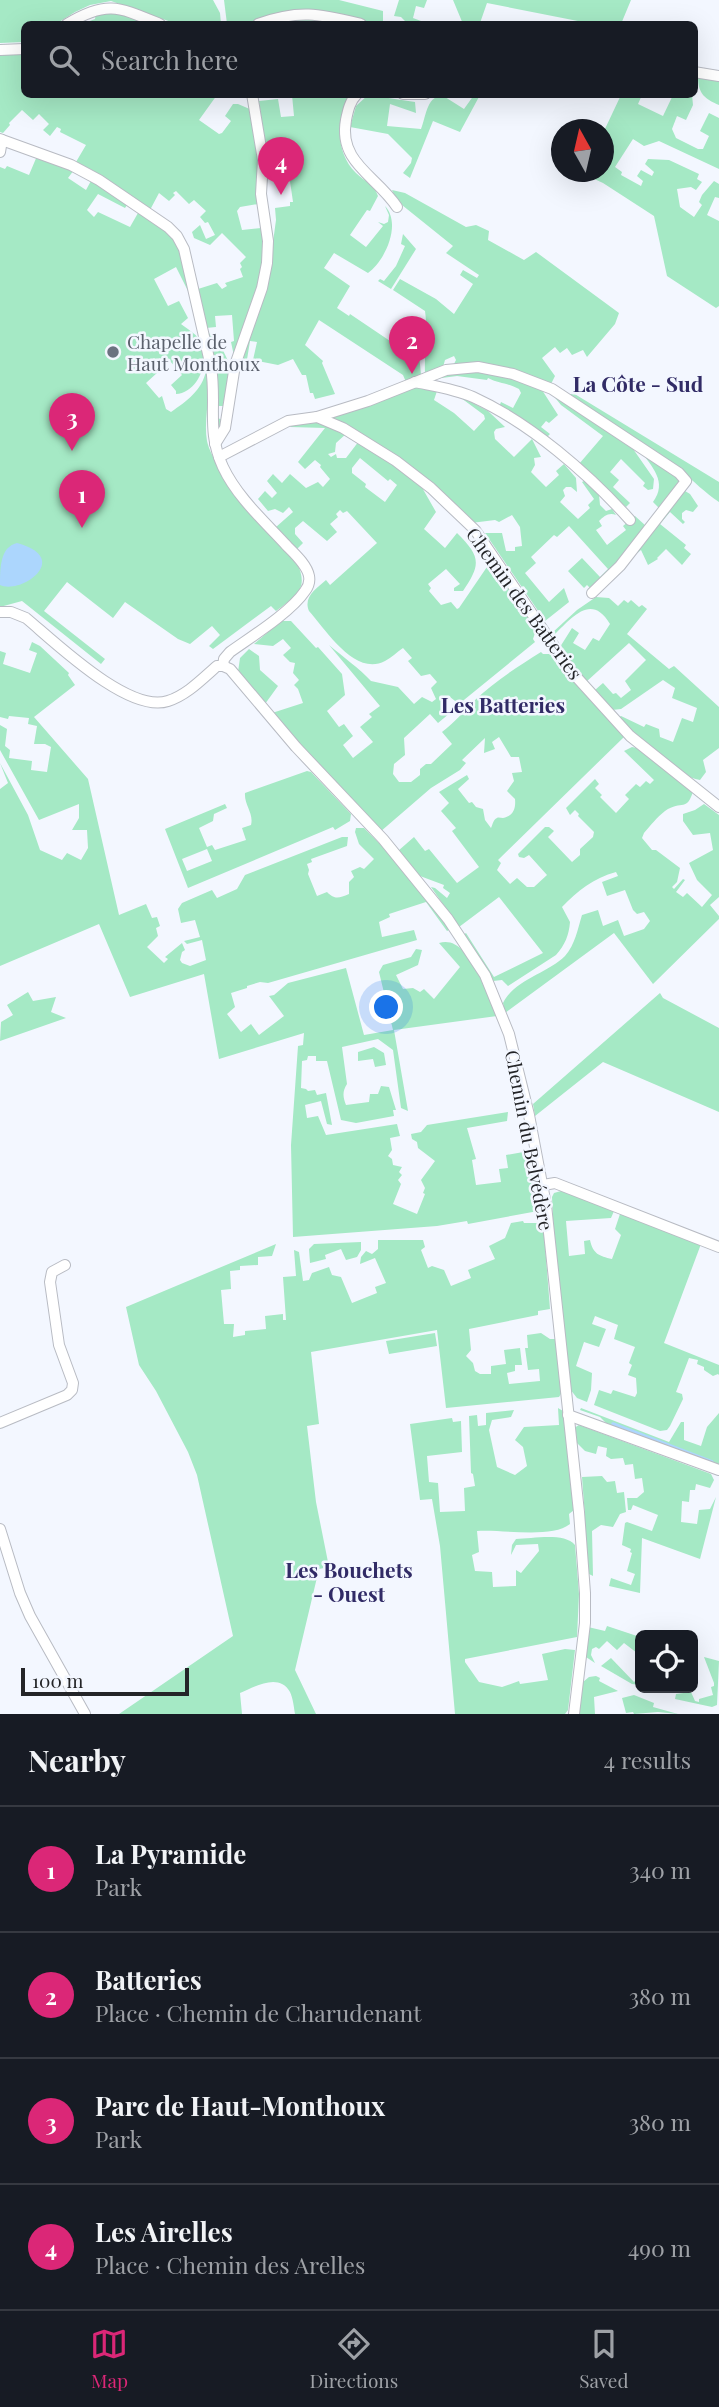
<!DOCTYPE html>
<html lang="en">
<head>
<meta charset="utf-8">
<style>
  :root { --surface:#171b24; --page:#242831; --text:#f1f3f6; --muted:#9ea1a6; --line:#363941; --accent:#db2777 }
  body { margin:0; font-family:"Playfair Display",serif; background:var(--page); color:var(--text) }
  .controls { position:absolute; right:21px; bottom:21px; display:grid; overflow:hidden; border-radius:10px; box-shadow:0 7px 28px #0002 }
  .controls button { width:63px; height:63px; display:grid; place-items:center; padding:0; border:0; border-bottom:2px solid var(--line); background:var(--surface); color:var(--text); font:35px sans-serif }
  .compass { position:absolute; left:551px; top:119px; width:63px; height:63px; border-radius:50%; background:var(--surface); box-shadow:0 7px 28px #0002; rotate:352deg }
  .scale { position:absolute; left:21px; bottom:18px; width:168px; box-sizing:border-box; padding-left:7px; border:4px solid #242528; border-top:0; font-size:19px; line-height:24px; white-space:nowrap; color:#242528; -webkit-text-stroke:5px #f3f7ff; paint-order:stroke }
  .you { position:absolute; left:387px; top:1008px; width:24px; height:24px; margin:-18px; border:5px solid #fff; border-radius:50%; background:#1a73e8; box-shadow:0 0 0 10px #1a73e833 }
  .badge { display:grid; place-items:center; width:46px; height:46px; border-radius:50%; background:var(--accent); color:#fff; font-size:23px; font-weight:700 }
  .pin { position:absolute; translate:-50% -58px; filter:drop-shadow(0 2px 4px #0008) }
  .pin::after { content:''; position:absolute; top:37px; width:24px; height:21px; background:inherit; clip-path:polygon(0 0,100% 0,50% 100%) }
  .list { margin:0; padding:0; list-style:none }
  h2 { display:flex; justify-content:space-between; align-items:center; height:91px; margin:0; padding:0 28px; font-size:30px }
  h2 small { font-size:23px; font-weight:400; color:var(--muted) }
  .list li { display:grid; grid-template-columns:46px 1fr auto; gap:21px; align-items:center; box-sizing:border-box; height:126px; padding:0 28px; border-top:2px solid var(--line) }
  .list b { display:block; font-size:26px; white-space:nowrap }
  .list p { margin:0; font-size:23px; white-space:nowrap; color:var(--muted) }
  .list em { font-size:23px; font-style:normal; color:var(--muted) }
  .icon { flex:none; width:38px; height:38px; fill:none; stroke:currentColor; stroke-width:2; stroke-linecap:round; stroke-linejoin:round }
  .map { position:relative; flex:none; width:719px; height:1714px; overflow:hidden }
  .search { position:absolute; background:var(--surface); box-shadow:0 7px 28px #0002; left:21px; right:21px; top:21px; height:77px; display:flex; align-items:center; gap:18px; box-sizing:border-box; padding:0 24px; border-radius:10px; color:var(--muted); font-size:26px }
  .sheet { height:595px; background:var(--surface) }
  nav { display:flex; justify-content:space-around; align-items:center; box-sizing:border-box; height:98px; border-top:2px solid var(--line); background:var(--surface); font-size:19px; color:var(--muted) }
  nav a { display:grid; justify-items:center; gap:4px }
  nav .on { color:var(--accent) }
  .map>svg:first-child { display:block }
  .green { fill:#a5e9c5; fill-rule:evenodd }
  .water { fill:#acd6fd }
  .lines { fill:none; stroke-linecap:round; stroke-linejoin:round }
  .stream { stroke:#acd6fd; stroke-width:3.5 }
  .street-casing { stroke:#b8bbc3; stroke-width:12 }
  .street { stroke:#fff; stroke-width:10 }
  .worship-dot { fill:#6b7280; stroke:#f3f7ff; stroke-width:2.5 }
  .labels { text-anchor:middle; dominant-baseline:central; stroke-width:5; stroke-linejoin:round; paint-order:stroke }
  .worship-label { font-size:19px; fill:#5b616d; stroke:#f3f7ff; text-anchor:start }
  .street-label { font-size:19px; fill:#242528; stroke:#f3f7ff }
  .neighbourhood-label { font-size:21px; font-weight:bold; fill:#312b66; stroke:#f3f7ff }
</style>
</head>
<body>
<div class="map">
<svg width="719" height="1714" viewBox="0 0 719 1714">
  <rect width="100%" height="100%" fill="#f3f7ff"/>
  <g class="green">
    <polygon points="0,0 213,0 220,13 221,24 177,24 111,1 90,5 75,12 56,24 24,24 24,42 0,43"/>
    <polygon points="224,0 339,0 383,11 383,22 391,24 377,24 321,11 317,19 339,24 227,24"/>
    <polygon points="399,0 427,0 424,8 416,6 413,18 421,21 420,24 408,24 401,17 394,16"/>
    <polygon points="453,0 631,0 621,24 593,24 487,3 480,23 482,24 463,24"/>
    <polygon points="114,9 148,24 73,24 79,21 87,22 95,19 96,12"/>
    <polygon points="24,54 24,94 217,95 199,120 219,134 222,133 231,121 225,116 233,104 238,104 252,110 259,157 258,204 240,207 237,211 242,230 261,228 264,231 262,274 234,356 231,342 234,341 232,315 215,316 216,327 206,328 198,289 217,283 222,289 227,286 225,283 243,277 240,269 242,267 240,263 246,257 222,233 210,245 194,238 192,232 200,225 206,239 215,235 208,222 205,223 200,217 206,211 194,200 189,204 176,191 173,193 175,195 169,201 159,193 150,210 92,170 76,162 86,145 60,132 61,129 57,127 50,136 43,130 49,124 39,114 33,120 22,110 9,123 10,125 3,133 0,132 0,55"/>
    <path d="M698,77L719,81V105C705,99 698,94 698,77Z"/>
    <path d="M292,95L349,96C337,121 335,152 356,173C365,182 374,184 378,196L370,211L367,210L350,235L366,247L383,226L378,222L384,224L388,222L389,215L385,206C402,224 385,261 368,273L334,253L324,268L350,286L337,308L349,316L350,314L393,343L406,331L415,328L420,320L423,329L419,354L421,375L406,382L403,375L319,320L305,345L323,361L322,363L335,394L315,399L313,393H310L306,375H302L293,359L278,365L253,360L257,342L250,341L245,372H238L273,242L276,220L275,208L290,206V202H293L289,174L274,175L269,153H266L259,101L278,99L281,117L294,116Z"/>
    <path d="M368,95L415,102L416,113L390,104L387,126L421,129C427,114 426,95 446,95L445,97L464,109L474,95H480L460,132L433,121L410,178L403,173L411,163L412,158L388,134L350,127L356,106Z"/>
    <polygon points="621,95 642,95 638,104 663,116 673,95 692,95 693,105 686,120 677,116 672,129 676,138 698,149 703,149 709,136 700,131 709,113 719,118 719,169 659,141 644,146 633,139 615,167 622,172 621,175 641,186 643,181 637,176 641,170 652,176 654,172 645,164 648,159 669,160 699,174 697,179 702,182 696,190 691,187 677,189 680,207 694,217 702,205 699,202 702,195 714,181 719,184 719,198 715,197 707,215 719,221 719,306 716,308 667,276 654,216 603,183 579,172 604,172 604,131"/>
    <path d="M37,156L74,170L68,178L86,190L92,179L127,205L125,208L98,194L87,210L94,217L98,212L130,227L138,213L142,214L171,234L180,251L190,295L176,267L154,279L168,306L179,301L188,318L181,324C187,329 195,333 199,339C212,357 199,393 176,394V391L171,385L182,375L170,361L146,383L159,398L162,396L166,409L171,412C187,401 202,390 206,371C212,395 203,418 207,441C213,472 275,536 297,563C309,589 297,595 276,611L271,606L213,649L209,646L220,635L212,626L190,644L178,639L125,602L113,618L67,582L44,611L105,659L101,664L22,601L0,607V167L5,169L7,166L29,175Z"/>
    <path d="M392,190L405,193L466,227L476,225L489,231L488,240L524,260L536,252L619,313L615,324L587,357L583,350L572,355L567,348L560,353L555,347L542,358L555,376L551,384L454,364L456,360L454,356L445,360L443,367L425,374C424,352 428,332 425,311L393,290L400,279L436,299L454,314L473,284L460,275L463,270L477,278L479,275L446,253L453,246L397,201Z"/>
    <polygon points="403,234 416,249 391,289 378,281 380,279 384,281 396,266 405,246 401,244"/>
    <polygon points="216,333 217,342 219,342 230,365 223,406 218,406 218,418 222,420 220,428 217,427 207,334"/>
    <path d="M470,371L497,374L542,390L558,415L549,423L546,421L541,427L550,434L547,437L499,407L501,402L513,408L521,393L519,389C505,382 500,384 488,378L487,380L457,376L434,379L436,376Z"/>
    <path d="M412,386L437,391L434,400L454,413L474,431L485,419L484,415L457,395L488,411L505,427L496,429L494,432L495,439L514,457L532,439L541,457L534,458L535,465L531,472L546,487L559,475L556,471L564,464L576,478L577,492L571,487H566L563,490L565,496L560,502L578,519L590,508L588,505L594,499L582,482L584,481L599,495L600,505L606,511L612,509L616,515C609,512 604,516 599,521L602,526L596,530L607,545L626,530L623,526L635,516L646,526L626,554L591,589L587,585L584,588L568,571L582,558L600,577L608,569L569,526L557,537L554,535L531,557L536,563L525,573L549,602L564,588L569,602L545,621L485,533H502L506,551H515V547L522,546L520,527L512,515L499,522L495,520L471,523L330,417Z"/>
    <path d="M573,393L719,482V502C705,493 694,481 681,471C646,443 607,419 568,396Z"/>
    <polygon points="552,394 631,446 654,479 653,489 648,490 643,486 645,483 621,459 610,472 619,480 613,487 630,503 626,507 579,464 603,436 561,405"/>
    <path d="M316,422L347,433L336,443L335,452L328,454L331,457L336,454L337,458H346L359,441L420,484L436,512L424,529L445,548L457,533C481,557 481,564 463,591H454V588L460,584L446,569L428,584L431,588L429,591L441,605L451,602L457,609L459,608L491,561L536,630L533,639L535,642L459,704L450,697L442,704L450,713L438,723L430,714L404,738L405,755L394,764L393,774L399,782H411L420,775V769L426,764H431L452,744L442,732C455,722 463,712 474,701C494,682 517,667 541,652L543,654H553L624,737L498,860L501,863L497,870L510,884L517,878L527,887H534L547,875L529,855L524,858L519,857L518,854L545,827H549L554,831L548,837L572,862L580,855V849L593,837L594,832L578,816L579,814L575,810L570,815L566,808L595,779L599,784L595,788L602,795L600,797L616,813L629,799L625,795L636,784L640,787L646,781L650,784L654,780L624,751L632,747L641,749L694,788C687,814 682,799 665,811C657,817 650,826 644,833L642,838L652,850H656L680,868L677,882L672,887L674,889L683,879L685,880L676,892L683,897L687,893L702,907L712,895L697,880L689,863L713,850L710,833L693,835L683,821V814L695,810L704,804L719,815V897L710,905L719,916V919L653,984L614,933L505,1013L503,1003C514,980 548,973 565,956C575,945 578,928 582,915L598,910L603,926L618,920L624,936L644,929L650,921L644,912L637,914L633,910L625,890L607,896L602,882L618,876L616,872C594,878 577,891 562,907L570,922C569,935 565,945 556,955L508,986L502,980L493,981L463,935L466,933L494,977L543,953L499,897L459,927L431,887L435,888L447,898L450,893L443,888L444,885L420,876L398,851L414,837L425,851L429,849L457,883L479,867L452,831L456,828L441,811L449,803L439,792L467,775L469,779L458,789L469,803L472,802L476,807L483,809L485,820L491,828C493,824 493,820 497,818C498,817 501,818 503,818C513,816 516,809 515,799L507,791L514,781L512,773L522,772L519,757H511L499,737L492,742L495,749L484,753L485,738L462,760L466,763L460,770L431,788L380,832L272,713L303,703L298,689L294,685L299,680L293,673L295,663L290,662L283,655L291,648L283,639L273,646L254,644L281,621H291L316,648L318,647L342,674L345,695L327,711L339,727L344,724L353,736L343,745L353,758L373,742L360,727L372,717L369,714L380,706L329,645C343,657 359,668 371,681L398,687L414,704L422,697L432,702L436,699L431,688L437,682L430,674L421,676L408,661L412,658L403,648C397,652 391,658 385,661C355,677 326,630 309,611C303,597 316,589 326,580L330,585L377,543L347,511L343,513L340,510L336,514L338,517L330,524L337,532L327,541L303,521L295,528V534L303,543L296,550L276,527L293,512L289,507L283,513L275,509L268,511L258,499L265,491L272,498L277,493L267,481L273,474L282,483L290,474L306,488L318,482L323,487L330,479L320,467L321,465L315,460L305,469L298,462L325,428L290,427L293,424ZM360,458L388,481L390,479L397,485L385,502L365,487L366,484L352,473V468Z"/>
    <path d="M640,450L680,478V482L660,509L653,502C668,482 652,467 640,450Z"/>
    <polygon points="685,491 690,494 698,506 693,512 686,510 682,513 682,519 685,522 683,524 670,512 660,524 686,545 684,548 691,554 682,565 666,549 657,558 658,559 648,565 641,550 631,558 674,501"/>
    <path d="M596,597L609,598L618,606L624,600L628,603L631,600L639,607L642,605L647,609L627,634L669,669L674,666L719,707V748L703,760L706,772L700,780C670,775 640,738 618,718L621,716L644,727L646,724L659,729L660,737L673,742L682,718L693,722L697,708L672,698L675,688L663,680L621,709L612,710L597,694L595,690L603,683L613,694L616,693L621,698L631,690L625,681L646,660L629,643L586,682L560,647L572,628L579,633L573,643L585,650L593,638L599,641L610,624C591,592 571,619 554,635L552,633L577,610Z"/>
    <path d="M32,642L40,646L69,673L68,675L75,685L34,717L88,779L119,915L146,904L152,918L157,917L160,926L156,928L158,936L147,947L164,963L168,959L165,957L182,943L185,950L182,952L180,960L182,963L190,966L206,960L202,940L187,944L184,941L200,937L195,920L181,923L178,909L182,903L212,890L217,898L237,889L245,875L342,837H348L347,846L311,859L312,862L307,864L309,870L308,874L317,896L327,892C335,900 339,898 349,894V882L354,877L351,871L360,867L364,869L374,859L359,844L355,832L356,828H364L387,851L449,925V930L447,931L426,902L389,914L390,917L379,922L382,937L414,930L417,940L268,983L260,982L247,986V988L231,993L235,1007L227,1014L241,1032L251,1024L259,1035L284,1016L269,996L274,995L288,983L346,968L364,1035L393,1030L379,972L383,965L411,957L416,949L422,950L418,965L396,975L403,989L413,988L420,992L424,989L434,999L460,967L439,943C469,933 488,995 497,1016L394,1030L408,1111L401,1108L393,1050L378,1039L342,1047L347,1084C342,1092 343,1097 346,1105L369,1102L370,1094H378L381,1086L389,1087L396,1110H393L394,1116L356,1123L341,1120L327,1061H316V1056H308L307,1060L302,1061L301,1088L306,1089L308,1091L315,1090L317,1095L326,1093L332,1125L327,1124L321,1101L305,1105L307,1118L318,1116L326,1135L397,1124L400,1136L390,1138L392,1150L388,1156L392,1159L393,1165L402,1167L399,1172L402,1175L398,1180L401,1184L393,1204L417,1214L425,1194L423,1193L425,1188L421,1180L435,1161L418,1148L417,1142L412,1139L411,1134L421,1132L427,1125L508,1112L507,1121L467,1128L476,1159L472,1160L476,1185L501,1182L499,1169L508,1168L506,1155L529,1151L540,1208L538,1211L468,1224L467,1221L437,1226L293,1237L291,1145L298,1046L303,1045L304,1033L219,1059L204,974L130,997L99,924L0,966V789L8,783L0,763L28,815L40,850L62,860L67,853L81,860L88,848L87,830H72L79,818V804L39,820L0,750V725L7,729L5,746L10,750L9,758L32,761L31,770L47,772L51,747L45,744H34L37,726L28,724L29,718L9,716L8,719L0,717V651L6,653L3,664L30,673L37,653L29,650Z"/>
    <polygon points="249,649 259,656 260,670 278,686 265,704 238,672 240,658"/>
    <path d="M307,771L311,772L351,814L350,821L335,830L333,827L188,888L165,829L225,804L227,808L214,814L213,821L199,828L207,847L212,845L215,850L246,840L242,828L251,825C254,813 244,805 245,793ZM207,849L212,861L187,871L182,859Z"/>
    <polygon points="28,992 33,1001 56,997 51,1012 66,1018 0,1041 1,1022 13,1015 7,1005"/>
    <polygon points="660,993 663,998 719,1028 719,1112 603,1062 535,1116 533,1104"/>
    <polygon points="374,1047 384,1053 386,1065 375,1067 373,1059 358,1061 358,1052"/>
    <path d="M561,1191L614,1211L611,1218L566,1221L569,1256L585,1254L584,1241L590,1240C593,1254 599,1256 612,1259L621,1235L615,1229L620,1214L629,1215L701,1244L664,1343L719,1365V1375L718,1374L713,1376L704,1370V1367L697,1364L698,1360L689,1358L676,1392L682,1394L683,1399L670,1426L667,1430L660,1431L594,1405L599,1390L611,1394L613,1390L635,1397L637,1393L636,1378L628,1375L632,1365L629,1363L635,1347L614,1339L618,1325L595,1316L592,1324L606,1329L599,1347L584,1342L576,1366L592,1373L591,1390L587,1402L577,1398L570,1389L555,1263L552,1197L554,1193Z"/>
    <path d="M523,1221L524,1223H541L544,1232L550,1309L538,1311V1315L469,1329L471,1350L466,1356L473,1363L475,1371L480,1374H491V1366L506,1364L504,1350L520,1348L522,1365H515V1371L507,1373L509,1384L540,1381L539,1369L528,1370L525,1348H528L527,1335L541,1333L550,1339H556L562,1392L559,1397L446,1408L437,1330L311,1352L319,1424L307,1426L316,1502L329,1567L319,1569L295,1670L316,1714H295C294,1708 293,1698 290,1692C279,1672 254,1687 240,1693L242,1714H119L233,1636L197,1475L188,1452L156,1391L139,1365L126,1307L276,1244L272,1256L258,1257V1265L240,1266V1270L230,1271L231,1289L221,1290L224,1324H234L233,1337L245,1335V1331L266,1329L265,1316L283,1314V1320H286L283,1277L296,1276L294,1250L299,1252L303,1281L309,1280L312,1273L329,1267L332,1275L341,1277L352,1303L377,1293L375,1287L386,1283L375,1258L360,1264L361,1257L366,1251L372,1254L378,1249V1240H423L425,1247L421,1250L428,1268L432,1266L444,1270L451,1286L471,1278L468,1270L495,1259L489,1246L505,1238L511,1223Z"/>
    <polygon points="361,1242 361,1250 357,1257 346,1260 341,1249 325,1255 326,1259 310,1263 309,1249 314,1244"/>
    <polygon points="435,1333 437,1346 389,1354 386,1341"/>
    <path d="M558,1408L563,1411L574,1510L569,1514L570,1524C551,1539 502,1529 477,1531L479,1552L472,1555L475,1571L492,1572L493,1587L516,1586V1570L521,1573L539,1551L538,1544L516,1545L511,1555L512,1545L516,1539C532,1539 564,1532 575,1545L579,1594L577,1637L465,1659V1662L479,1682L502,1687L519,1681L520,1684L548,1680L542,1654L565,1649L575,1650L568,1710L565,1714H455L440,1546L432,1499L420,1500L410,1424L452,1418L453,1422L461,1421L462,1452L427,1456L429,1482L438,1483L440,1512L465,1511L464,1488L475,1486L473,1474L471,1473L469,1416L477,1415L478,1426L486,1425V1413L514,1410L511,1417L492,1420L489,1430L497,1467L515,1475L527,1466L523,1447L515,1440L524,1427L559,1425Z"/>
    <polygon points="581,1408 669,1442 681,1422 684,1422 684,1440 701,1446 707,1427 719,1413 719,1466 608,1425 600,1417 580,1410"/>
    <polygon points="579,1425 711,1474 714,1480 710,1488 696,1484 695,1490 690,1490 689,1502 682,1501 681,1522 697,1524 699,1510 710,1509 716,1497 700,1559 642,1538 640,1593 609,1586 611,1578 631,1585 635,1574 627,1571 632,1553 630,1552 631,1549 622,1545 625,1523 627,1522 652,1531 658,1515 633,1505 631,1510 628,1510 627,1498 637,1498 644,1492 642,1478 635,1479 633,1464 625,1465 623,1458 611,1459 606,1456 607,1448 598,1446 596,1454 585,1451 577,1443 576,1433 573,1432 574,1428"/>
    <polygon points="602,1476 607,1482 615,1481 617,1493 624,1492 626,1512 620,1514 613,1527 601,1525 592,1531 593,1576 589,1574 582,1520 585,1517 582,1477"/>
    <polygon points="607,1626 640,1637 640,1650 637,1653 624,1643 617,1650 607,1641 599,1649 596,1647 592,1649 591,1655 595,1663 586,1657 588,1627 605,1631"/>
    <polygon points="704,1657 719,1661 717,1705 712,1707 675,1699 676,1694 691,1692 695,1701 699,1702 699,1699 713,1695 711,1687 714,1686 714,1683"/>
    <polygon points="611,1658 634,1682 640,1676 640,1685 632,1684 601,1666"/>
    <polygon points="596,1676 600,1678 599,1681 618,1691 594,1697 595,1714 577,1714 583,1682 589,1677"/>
    <polygon points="634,1695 654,1703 653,1707 678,1714 658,1712 634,1714 633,1712 626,1713 622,1698"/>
  </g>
  <path class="water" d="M17,543C73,558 21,595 0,585C0,568 0,547 17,543Z"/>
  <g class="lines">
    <polyline class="stream" points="613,1424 712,1462"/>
    <defs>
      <g id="street">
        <path d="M67,24C107,0 119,7 160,24"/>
        <path d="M258,24C300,9 319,14 361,24"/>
        <polyline points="0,50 24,49"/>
        <polyline points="694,72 719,76"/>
        <path d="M357,94C350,101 348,110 346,120C338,163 377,176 397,207"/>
        <polyline points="403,94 425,94"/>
        <polyline points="0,139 2,140 0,152"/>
        <path d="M2,140L71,165L99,180L168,227L177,236L184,249L211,367C217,404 206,431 223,467C237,497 265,522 287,546C295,554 307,565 309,576C310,581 308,587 305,591C291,612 251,637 230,652L224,659L223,666"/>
        <path d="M415,382C434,386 455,389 473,397C530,423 588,473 630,520"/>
        <polyline points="317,417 343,428 396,461 431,488 475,530 571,671 630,736 719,807"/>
        <polyline points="215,444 225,428 235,365 262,288 267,263 268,241 261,194 263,160 252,94"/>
        <polyline points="219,457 288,421 317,417 368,401 446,370 478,367 513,374 552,389 679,473 686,481 620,566 592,593"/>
        <path d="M0,612H11L26,618C56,643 129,714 168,701C187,695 202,679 217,666H223"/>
        <polyline points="223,666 230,669 296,747 383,839 448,919 485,975 509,1034 529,1115 546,1205 579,1512 585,1593 585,1623 574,1714"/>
        <polyline points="543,1185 555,1183 719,1247"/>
        <polyline points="568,1415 719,1470"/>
        <polyline points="0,1423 67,1395 72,1390 73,1383 59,1345 50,1282 52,1272 65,1265"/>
        <polyline points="0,1529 20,1593 30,1616 85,1714"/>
      </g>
    </defs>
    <use href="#street" class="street-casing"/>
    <use href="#street" class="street"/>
  </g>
  <circle class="worship-dot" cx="113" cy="352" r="7"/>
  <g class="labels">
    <g class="worship-label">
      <text x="127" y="341">Chapelle de<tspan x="127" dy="22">Haut Monthoux</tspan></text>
    </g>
    <g class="street-label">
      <text transform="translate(525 603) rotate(54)">Chemin des Batteries</text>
      <text transform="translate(530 1140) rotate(79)">Chemin du Belvédère</text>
    </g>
    <g class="neighbourhood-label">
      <text x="638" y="383">La Côte - Sud</text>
      <text x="503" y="704">Les Batteries</text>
      <text x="349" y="1569">Les Bouchets<tspan x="349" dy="24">- Ouest</tspan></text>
    </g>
  </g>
</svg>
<div class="controls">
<button><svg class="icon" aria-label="locate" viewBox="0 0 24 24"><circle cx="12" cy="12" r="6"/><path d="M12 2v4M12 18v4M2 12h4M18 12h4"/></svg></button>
</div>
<svg class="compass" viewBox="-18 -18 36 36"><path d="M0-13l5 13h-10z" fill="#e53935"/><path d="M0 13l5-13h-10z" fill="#9ea1a6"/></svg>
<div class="scale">100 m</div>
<div class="you"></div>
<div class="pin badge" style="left:82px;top:528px">1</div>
<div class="pin badge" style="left:412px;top:374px">2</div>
<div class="pin badge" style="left:72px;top:451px">3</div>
<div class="pin badge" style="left:281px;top:195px">4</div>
<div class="search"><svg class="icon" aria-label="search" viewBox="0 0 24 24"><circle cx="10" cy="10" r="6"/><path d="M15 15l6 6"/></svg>Search here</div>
</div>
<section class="sheet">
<h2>Nearby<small>4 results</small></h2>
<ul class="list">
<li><span class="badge">1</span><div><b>La Pyramide</b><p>Park</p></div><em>340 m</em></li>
<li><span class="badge">2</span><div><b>Batteries</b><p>Place · Chemin de Charudenant</p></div><em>380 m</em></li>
<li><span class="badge">3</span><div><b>Parc de Haut-Monthoux</b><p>Park</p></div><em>380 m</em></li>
<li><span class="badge">4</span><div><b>Les Airelles</b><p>Place · Chemin des Arelles</p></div><em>490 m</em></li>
</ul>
</section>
<nav>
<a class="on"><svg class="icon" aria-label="map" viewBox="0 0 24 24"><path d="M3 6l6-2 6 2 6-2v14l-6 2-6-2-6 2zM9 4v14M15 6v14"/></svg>Map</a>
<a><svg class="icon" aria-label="directions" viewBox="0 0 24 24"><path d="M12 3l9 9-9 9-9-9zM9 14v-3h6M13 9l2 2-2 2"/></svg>Directions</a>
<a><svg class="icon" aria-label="saved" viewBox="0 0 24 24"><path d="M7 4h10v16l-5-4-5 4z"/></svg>Saved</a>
</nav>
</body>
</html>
